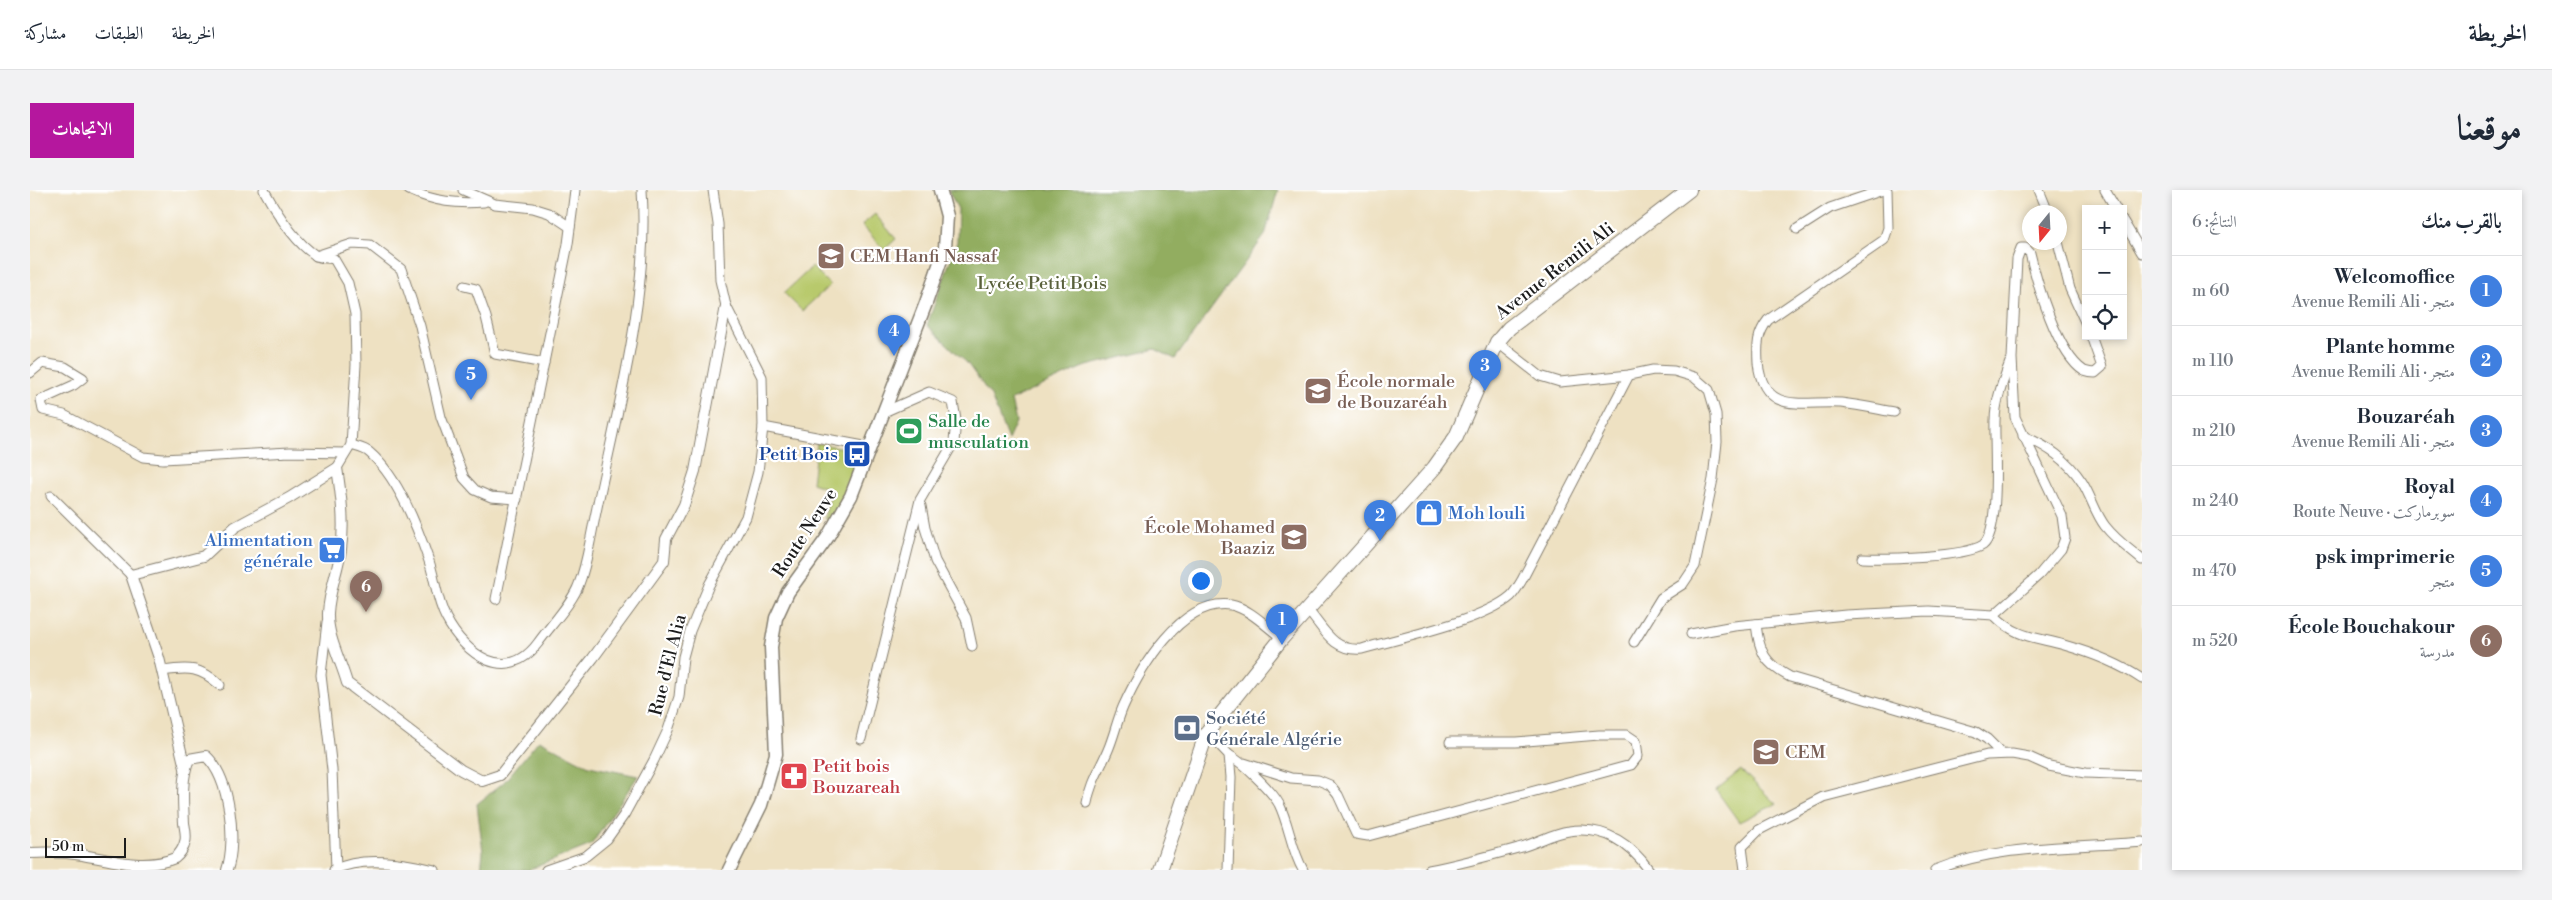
<!DOCTYPE html>
<html lang="ar">
<head>
<meta charset="utf-8">
<style>
  :root { --surface:#fff; --page:#f2f2f3; --text:#1f2937; --muted:#747a83; --line:#e0e1e3; --accent:#b5179e }
  body { margin:0; font-family:"Libre Bodoni",Amiri,serif; background:var(--page); color:var(--text); direction:rtl }
  .controls { position:absolute; right:15px; top:15px; display:grid; overflow:hidden; border-radius:0px; box-shadow:0 2px 8px #0003 }
  .controls button { width:45px; height:45px; display:grid; place-items:center; padding:0; border:0; border-bottom:1px solid var(--line); background:var(--surface); color:var(--text); font:25px sans-serif }
  .compass { position:absolute; left:1992px; top:15px; width:45px; height:45px; border-radius:50%; background:var(--surface); box-shadow:0 2px 8px #0003; rotate:198deg }
  .scale { position:absolute; left:15px; bottom:12px; width:81px; box-sizing:border-box; padding-left:5px; border:2px solid #1c1c1c; border-top:0; font-size:14px; line-height:18px; white-space:nowrap; color:#1c1c1c; -webkit-text-stroke:4px #fff; paint-order:stroke }
  .you { position:absolute; left:1170px; top:390px; width:18px; height:18px; margin:-12px; border:4px solid #fff; border-radius:50%; background:#1a73e8; box-shadow:0 0 0 8px #1a73e833 }
  .badge { display:grid; place-items:center; width:32px; height:32px; border-radius:50%; background:var(--accent); color:#fff; font-size:16px; font-weight:700 }
  .pin { position:absolute; translate:-50% -41px; filter:drop-shadow(0 1px 2px #0008) }
  .pin::after { content:''; position:absolute; top:26px; width:18px; height:15px; background:inherit; clip-path:polygon(0 0,100% 0,50% 100%) }
  .list { margin:0; padding:0; list-style:none }
  h2 { display:flex; justify-content:space-between; align-items:center; height:65px; margin:0; padding:0 20px; font-size:21px }
  h2 small { font-size:16px; font-weight:400; color:var(--muted) }
  .list li { display:grid; grid-template-columns:32px 1fr auto; gap:15px; align-items:center; box-sizing:border-box; height:70px; padding:0 20px; border-top:1px solid var(--line) }
  .list b { display:block; font-size:19px; white-space:nowrap }
  .list p { margin:0; font-size:16px; white-space:nowrap; color:var(--muted) }
  .list em { font-size:16px; font-style:normal; color:var(--muted) }
  .icon { flex:none; width:28px; height:28px; fill:none; stroke:currentColor; stroke-width:2; stroke-linecap:round; stroke-linejoin:round }
  .map { position:relative; flex:none; width:2112px; height:680px; overflow:hidden; direction:ltr; border-radius:0px }
  header { display:flex; align-items:center; gap:30px; box-sizing:border-box; height:70px; padding:0 25px; background:var(--surface); border-bottom:1px solid var(--line) }
  header strong { font-size:24px }
  nav { display:flex; gap:28px; margin-inline-start:auto; font-size:18px }
  .intro { display:flex; align-items:center; justify-content:space-between; box-sizing:border-box; height:120px; padding:0 30px }
  h1 { margin:0; font-size:35px }
  .button { padding:12px 22px; border-radius:0px; background:var(--accent); color:#fff; font-size:18px; font-weight:700 }
  main { display:flex; gap:30px; padding:0 30px }
  aside { flex:1; background:var(--surface); border-radius:0px; box-shadow:0 2px 8px #0003 }
  .map>svg:first-child { display:block }
  .green { fill:#b8c96c; stroke:#6a7244 }
  .forest { fill:#92ad60; stroke:#57643e }
  .lines { fill:none; stroke-linecap:round; stroke-linejoin:round }
  .minor-casing { stroke:#857e6f; stroke-width:11 }
  .tertiary-casing { stroke:#857e6f; stroke-width:12 }
  .secondary-casing { stroke:#857e6f; stroke-width:15 }
  .primary-casing { stroke:#857e6f; stroke-width:16 }
  .minor { stroke:#fff; stroke-width:9 }
  .tertiary { stroke:#fff; stroke-width:10 }
  .secondary { stroke:#fff; stroke-width:12 }
  .primary { stroke:#fff; stroke-width:14 }
  .labels { text-anchor:middle; dominant-baseline:central; stroke-width:4.5; stroke-linejoin:round; paint-order:stroke }
  .education-label { font-size:18px; fill:#785e54; stroke:#fff; text-anchor:start }
  .street-label { font-size:18px; fill:#1c1c1c; stroke:#fff }
  .park-label { font-size:18px; fill:#5a613c; stroke:#fff }
  .leisure-label { font-size:18px; fill:#27864d; stroke:#fff; text-anchor:start }
  .transit-label { font-size:18px; fill:#164399; stroke:#fff; text-anchor:end }
  .shop-label { font-size:18px; fill:#366cbe; stroke:#fff; text-anchor:start }
  .service-label { font-size:18px; fill:#4e5e75; stroke:#fff; text-anchor:start }
  .health-label { font-size:18px; fill:#be3a42; stroke:#fff; text-anchor:start }
</style>
</head>
<body>
<header>
<strong>الخريطة</strong>
<nav><a>الخريطة</a><a>الطبقات</a><a>مشاركة</a></nav>
</header>
<div class="intro"><h1>موقعنا</h1><a class="button">الاتجاهات</a></div>
<main>
<aside>
<h2>بالقرب منك<small>النتائج: 6</small></h2>
<ul class="list">
<li><span class="badge" style="background:#3f7fe0">1</span><div><b>Welcomoffice</b><p>متجر · Avenue Remili Ali</p></div><em>60 m</em></li>
<li><span class="badge" style="background:#3f7fe0">2</span><div><b>Plante homme</b><p>متجر · Avenue Remili Ali</p></div><em>110 m</em></li>
<li><span class="badge" style="background:#3f7fe0">3</span><div><b>Bouzaréah</b><p>متجر · Avenue Remili Ali</p></div><em>210 m</em></li>
<li><span class="badge" style="background:#3f7fe0">4</span><div><b>Royal</b><p>سوبرماركت · Route Neuve</p></div><em>240 m</em></li>
<li><span class="badge" style="background:#3f7fe0">5</span><div><b>psk imprimerie</b><p>متجر</p></div><em>470 m</em></li>
<li><span class="badge" style="background:#8d6e63">6</span><div><b>École Bouchakour</b><p>مدرسة</p></div><em>520 m</em></li>
</ul>
</aside>
<div class="map">
<svg width="2112" height="680" viewBox="0 0 2112 680">
  <rect width="100%" height="100%" fill="#fff"/>
  <filter id="ink" filterUnits="userSpaceOnUse"><feTurbulence type="fractalNoise" baseFrequency=".02" numOctaves="2"/><feDisplacementMap in="SourceGraphic" scale="10" xChannelSelector="R" yChannelSelector="G"/><feConvolveMatrix kernelMatrix="1 2 1 2 8 2 1 2 1" color-interpolation-filters="sRGB"/></filter>
  <filter id="wash" filterUnits="userSpaceOnUse"><feTurbulence type="fractalNoise" baseFrequency=".0096" numOctaves="4" result="noise"/><feDisplacementMap in="SourceGraphic" scale="20" xChannelSelector="R" yChannelSelector="G"/><feGaussianBlur stdDeviation="1.12" result="paint"/><feColorMatrix in="noise" values="0 0 0 0 0 0 0 0 0 0 0 0 0 0 0 0 0 1.4 0 .05"/><feComposite in="paint" operator="in"/></filter>
  <g filter="url(#wash)">
    <rect width="100%" height="100%" fill="#eee1c2"/>
    <g class="green">
      <polygon points="845,24 866,49 854,60 832,35"/>
      <polygon points="782,77 800,95 772,121 754,103"/>
      <polygon points="787,253 818,259 827,264 816,304 802,332 794,328 802,300 782,293"/>
      <polygon points="1711,580 1746,614 1709,632 1686,600"/>
    </g>
    <g class="forest">
      <polygon points="918,0 1248,0 1235,45 1145,169 1125,159 1053,177 981,210 986,232 978,250 961,206 937,173 897,135 927,52 928,19"/>
      <polygon points="509,550 559,576 608,586 561,655 498,680 451,680 453,662 447,614 474,592"/>
    </g>
  </g>
  <g filter="url(#ink)">
    <g class="lines">
      <defs>
        <g id="minor">
          <path d="M234,0C245,20 265,52 285,65C289,68 298,68 304,69L318,93L325,124L326,175L321,255L307,278"/>
          <path d="M379,0C405,12 427,14 454,12"/>
          <polyline points="433,0 465,14 503,18 519,23 540,37"/>
          <path d="M1857,0L1858,38L1854,50L1738,130C1727,144 1727,155 1728,173C1734,227 1774,210 1811,213C1829,215 1847,219 1864,222"/>
          <polyline points="2009,0 2018,22"/>
          <polyline points="2075,0 2086,19"/>
          <polyline points="2093,31 2112,63"/>
          <polyline points="1767,39 1800,18 1853,0"/>
          <polyline points="2028,52 2040,99 2056,134"/>
          <polyline points="286,66 322,54 340,55 371,79 390,136 411,227 434,288 445,300 461,307 487,309"/>
          <polyline points="434,96 446,99 456,127 465,164 514,173"/>
          <path d="M2061,146L2072,177L2065,183C2062,183 2057,182 2054,181C2027,164 2007,93 2000,63L1995,58H1991L1987,69L1982,168L1985,227L2032,326L2035,348L2031,359L2009,385L1964,425C1986,448 2006,447 2034,455C2062,463 2088,473 2112,489"/>
          <polyline points="1467,152 1510,186 1530,192 1599,185 1623,180 1644,181 1664,187 1679,200 1686,224 1687,252 1683,289 1665,376 1653,394 1631,408 1604,452"/>
          <polyline points="0,183 12,173 35,177 53,188 44,195 11,210 13,220 34,225 113,267 133,269 260,262 315,263"/>
          <polyline points="733,237 839,257"/>
          <path d="M1993,246C2017,256 2037,269 2052,292C2061,306 2065,323 2075,336C2086,350 2099,359 2112,370"/>
          <path d="M321,255C327,257 335,258 340,263C368,287 387,336 399,371C405,389 407,411 416,428C435,465 477,495 508,453C520,436 543,412 549,394C555,379 558,362 561,347C582,237 620,113 612,0"/>
          <polyline points="21,306 101,385"/>
          <polyline points="891,316 895,338 905,371 936,428 942,456"/>
          <path d="M1832,368C1855,369 1935,367 1953,355C1971,341 1964,254 1965,231C1965,212 1973,191 1980,172"/>
          <polyline points="466,409 538,54 545,0"/>
          <path d="M1277,419C1294,439 1303,462 1332,459C1370,448 1452,431 1481,406C1485,402 1489,395 1492,390L1599,185"/>
          <polyline points="297,432 291,485 302,580 306,679"/>
          <path d="M1726,434C1729,462 1735,474 1760,487L1946,542L1957,549L1971,563"/>
          <polyline points="1661,444 1704,436 1816,425 1899,421 1964,425"/>
          <path d="M133,481C159,477 170,477 190,495"/>
          <polyline points="1177,542 1199,565 1201,587 1198,680"/>
          <polyline points="831,549 890,310 924,252 926,230 923,212 899,202 854,222"/>
          <path d="M1199,565C1212,572 1242,601 1249,614C1259,634 1261,659 1273,680"/>
          <polyline points="1214,573 1261,588 1288,590 1300,595 1308,605 1326,644 1338,646 1601,575 1608,566 1606,551 1597,545 1569,545 1486,552 1420,552"/>
          <path d="M1057,613C1060,593 1070,579 1078,560C1084,546 1087,531 1093,517C1110,479 1151,408 1201,415C1219,418 1238,438 1252,448"/>
          <path d="M304,680C333,665 376,673 405,680"/>
          <polyline points="516,680 556,666 577,649 594,625 624,570 638,540 649,507 653,467 660,441 679,395 716,327 728,282 733,237 732,187 696,116 690,90 688,34 683,0"/>
          <path d="M1399,680C1429,674 1459,666 1488,658C1505,654 1522,643 1539,641C1574,636 1599,652 1619,680"/>
          <polyline points="1715,680 1712,657 1729,640 1793,607 1957,565 1982,564 1999,567 2019,576 2055,583 2112,585"/>
          <path d="M1905,680C1970,654 2044,658 2112,652"/>
        </g>
        <g id="tertiary">
          <path d="M155,578L129,468L101,385L174,366L205,337L259,308L307,278C311,304 315,333 311,359C308,381 299,401 298,423C297,446 311,471 317,493L431,580L452,591L470,585L563,468L634,371L636,349L654,315L665,281L696,116"/>
          <path d="M0,663C18,662 35,662 53,665C84,671 117,680 145,668C149,665 154,658 155,652C157,647 155,639 154,633C153,613 151,588 159,569L176,566C200,588 207,650 197,680"/>
        </g>
        <polyline id="secondary" points="699,680 731,615 746,564 741,457 746,428 758,402 797,348 821,306 896,113 915,58 917,26 910,0"/>
        <polyline id="primary" points="1130,680 1177,542 1252,448 1404,278 1426,247 1467,152 1479,138 1659,0"/>
      </defs>
      <use href="#minor" class="minor-casing"/>
      <use href="#tertiary" class="tertiary-casing"/>
      <use href="#secondary" class="secondary-casing"/>
      <use href="#primary" class="primary-casing"/>
      <use href="#minor" class="minor"/>
      <use href="#tertiary" class="tertiary"/>
      <use href="#secondary" class="secondary"/>
      <use href="#primary" class="primary"/>
    </g>
  </g>
  <defs>
    <symbol id="school-square" viewBox="-11 -11 22 22"><rect x="-9" y="-9" width="18" height="18" rx="4" fill="#8d6e63" stroke="#fff"/><path d="M0-5L7-2L0 1L-7-2ZM-4 1L0 2.5L4 1V4Q0 6-4 4Z" fill="#fff"/></symbol>
    <symbol id="university-square" viewBox="-11 -11 22 22"><rect x="-9" y="-9" width="18" height="18" rx="4" fill="#8d6e63" stroke="#fff"/><path d="M0-5L7-2L0 1L-7-2ZM-4 1L0 2.5L4 1V4Q0 6-4 4Z" fill="#fff"/></symbol>
    <symbol id="stadium-square" viewBox="-11 -11 22 22"><rect x="-9" y="-9" width="18" height="18" rx="4" fill="#2e9e5b" stroke="#fff"/><path d="M0-5a6.5 5 0 1 0 0 10a6.5 5 0 1 0 0-10ZM-3.5-1.8h7v3.6h-7Z" fill="#fff"/></symbol>
    <symbol id="bus-square" viewBox="-11 -11 22 22"><rect x="-9" y="-9" width="18" height="18" rx="4" fill="#1a4fb4" stroke="#fff"/><path d="M-5-6H5V4H4V6H2V4H-2V6H-4V4H-5ZM-3.5-4V0h7V-4ZM-3.5 1.2v1.5H-2V1.2ZM2 1.2v1.5H3.5V1.2Z" fill="#fff"/></symbol>
    <symbol id="shop-square" viewBox="-11 -11 22 22"><rect x="-9" y="-9" width="18" height="18" rx="4" fill="#3f7fe0" stroke="#fff"/><path d="M-5-2.5h2.3a2.7 3.5 0 0 1 5.4 0H5L5.5 6h-11ZM-1.5-2.5h3a1.5 2.3 0 0 0-3 0Z" fill="#fff"/></symbol>
    <symbol id="supermarket-square" viewBox="-11 -11 22 22"><rect x="-9" y="-9" width="18" height="18" rx="4" fill="#3f7fe0" stroke="#fff"/><path d="M-6-5.5h2.5l.6 2H6L4.5 2H-2.5L-4.4-4H-6ZM-1.5 3.2a1.3 1.3 0 1 0 .1 0ZM3 3.2a1.3 1.3 0 1 0 .1 0Z" fill="#fff"/></symbol>
    <symbol id="bank-square" viewBox="-11 -11 22 22"><rect x="-9" y="-9" width="18" height="18" rx="4" fill="#5c6f8a" stroke="#fff"/><path d="M-6-4H6V4H-6ZM0-2.3a2.3 2.3 0 1 0 0 4.6a2.3 2.3 0 1 0 0-4.6Z" fill="#fff"/></symbol>
    <symbol id="pharmacy-square" viewBox="-11 -11 22 22"><rect x="-9" y="-9" width="18" height="18" rx="4" fill="#e0444e" stroke="#fff"/><path d="M-2-6h4v4h4v4h-4v4h-4v-4h-4v-4h4Z" fill="#fff"/></symbol>
  </defs>
  <g fill-rule="evenodd">
    <use href="#school-square" x="785" y="50" width="32" height="32"/>
    <use href="#university-square" x="1272" y="185" width="32" height="32"/>
    <use href="#stadium-square" x="863" y="225" width="32" height="32"/>
    <use href="#bus-square" x="811" y="248" width="32" height="32"/>
    <use href="#shop-square" x="1383" y="307" width="32" height="32"/>
    <use href="#school-square" x="1248" y="331" width="32" height="32"/>
    <use href="#supermarket-square" x="286" y="344" width="32" height="32"/>
    <use href="#bank-square" x="1141" y="522" width="32" height="32"/>
    <use href="#school-square" x="1720" y="546" width="32" height="32"/>
    <use href="#pharmacy-square" x="748" y="570" width="32" height="32"/>
  </g>
  <g class="labels">
    <g class="education-label">
      <text x="820" y="66">CEM Hanfi Nassaf</text>
      <text x="1307" y="191">École normale<tspan x="1307" dy="21">de Bouzaréah</tspan></text>
      <text x="1245" y="337" text-anchor="end">École Mohamed<tspan x="1245" dy="21">Baaziz</tspan></text>
      <text x="1755" y="562">CEM</text>
    </g>
    <g class="street-label">
      <text transform="translate(1525 81) rotate(-38)">Avenue Remili Ali</text>
      <text transform="translate(775 343) rotate(-57)">Route Neuve</text>
      <text transform="translate(638 475) rotate(-76)">Rue d'El Alia</text>
    </g>
    <g class="park-label">
      <text x="1012" y="93">Lycée Petit Bois</text>
    </g>
    <g class="leisure-label">
      <text x="898" y="231">Salle de<tspan x="898" dy="21">musculation</tspan></text>
    </g>
    <g class="transit-label">
      <text x="808" y="264">Petit Bois</text>
    </g>
    <g class="shop-label">
      <text x="1418" y="323">Moh louli</text>
      <text x="283" y="350" text-anchor="end">Alimentation<tspan x="283" dy="21">générale</tspan></text>
    </g>
    <g class="service-label">
      <text x="1176" y="528">Société<tspan x="1176" dy="21">Générale Algérie</tspan></text>
    </g>
    <g class="health-label">
      <text x="783" y="576">Petit bois<tspan x="783" dy="21">Bouzareah</tspan></text>
    </g>
  </g>
</svg>
<div class="controls">
<button>+</button>
<button>−</button>
<button><svg class="icon" aria-label="locate" viewBox="0 0 24 24"><circle cx="12" cy="12" r="6"/><path d="M12 2v4M12 18v4M2 12h4M18 12h4"/></svg></button>
</div>
<svg class="compass" viewBox="-18 -18 36 36"><path d="M0-13l5 13h-10z" fill="#e53935"/><path d="M0 13l5-13h-10z" fill="#747a83"/></svg>
<div class="scale">50 m</div>
<div class="you"></div>
<div class="pin badge" style="left:1252px;top:455px;background:#3f7fe0">1</div>
<div class="pin badge" style="left:1350px;top:351px;background:#3f7fe0">2</div>
<div class="pin badge" style="left:1455px;top:201px;background:#3f7fe0">3</div>
<div class="pin badge" style="left:864px;top:166px;background:#3f7fe0">4</div>
<div class="pin badge" style="left:441px;top:210px;background:#3f7fe0">5</div>
<div class="pin badge" style="left:336px;top:422px;background:#8d6e63">6</div>
</div>
</main>
</body>
</html>
